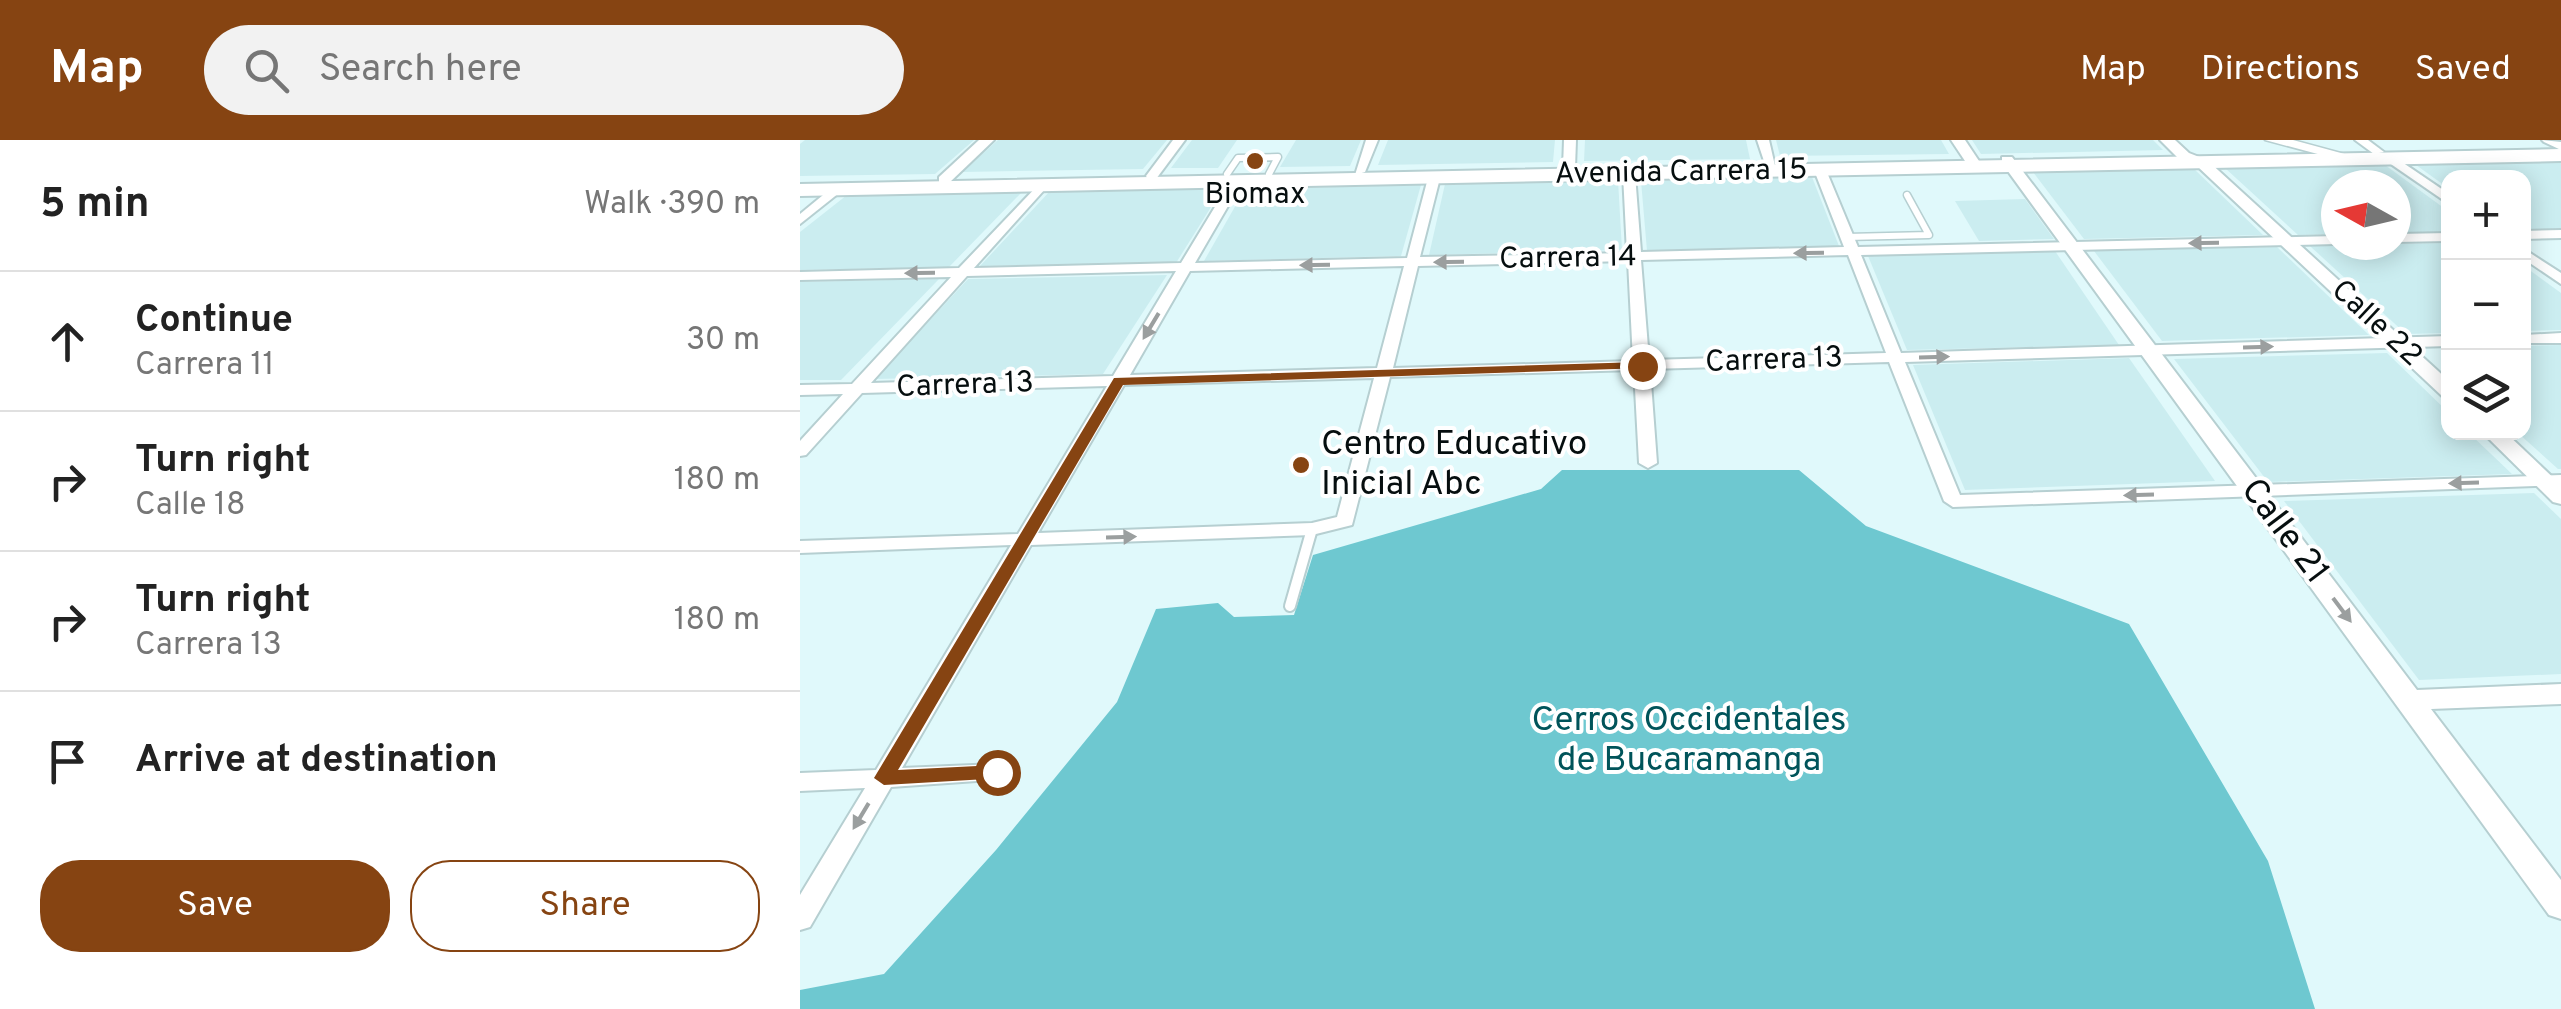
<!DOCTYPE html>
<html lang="en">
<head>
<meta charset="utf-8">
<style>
  :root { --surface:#fff; --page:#f2f2f2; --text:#222; --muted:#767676; --line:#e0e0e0; --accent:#864412 }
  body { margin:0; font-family:Overpass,sans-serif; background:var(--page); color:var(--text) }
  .controls { position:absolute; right:30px; top:30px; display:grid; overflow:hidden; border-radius:20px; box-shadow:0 5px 25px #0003 }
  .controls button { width:90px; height:90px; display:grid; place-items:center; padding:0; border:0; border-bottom:2px solid var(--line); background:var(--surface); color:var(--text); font:50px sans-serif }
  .compass { position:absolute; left:1521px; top:30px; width:90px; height:90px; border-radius:50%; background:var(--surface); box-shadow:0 5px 25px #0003; rotate:278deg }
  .stop { position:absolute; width:30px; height:30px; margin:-22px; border:8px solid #864412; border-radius:50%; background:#fff }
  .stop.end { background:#864412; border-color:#fff; box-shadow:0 2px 10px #0008 }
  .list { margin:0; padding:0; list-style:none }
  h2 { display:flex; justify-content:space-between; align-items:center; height:130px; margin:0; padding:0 40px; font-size:42px }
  h2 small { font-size:32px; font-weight:400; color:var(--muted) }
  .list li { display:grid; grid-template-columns:65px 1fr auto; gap:30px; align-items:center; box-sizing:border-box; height:140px; padding:0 40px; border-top:2px solid var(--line) }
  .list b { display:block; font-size:38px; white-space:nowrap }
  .list p { margin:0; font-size:32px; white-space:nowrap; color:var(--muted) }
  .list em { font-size:32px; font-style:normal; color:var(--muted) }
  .actions { display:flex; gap:20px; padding:30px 40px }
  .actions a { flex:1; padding:22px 0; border:2px solid var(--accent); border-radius:40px; text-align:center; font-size:35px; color:var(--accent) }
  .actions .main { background:var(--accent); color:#fff }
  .icon { flex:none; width:55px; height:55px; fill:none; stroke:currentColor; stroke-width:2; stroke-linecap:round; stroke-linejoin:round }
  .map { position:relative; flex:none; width:1761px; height:869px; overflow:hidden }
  header { display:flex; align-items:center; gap:60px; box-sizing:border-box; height:140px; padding:0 50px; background:var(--accent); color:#fff }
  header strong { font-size:48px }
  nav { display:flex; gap:55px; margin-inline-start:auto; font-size:35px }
  .search { width:700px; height:90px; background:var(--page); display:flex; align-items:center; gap:25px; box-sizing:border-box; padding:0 35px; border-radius:55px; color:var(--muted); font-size:38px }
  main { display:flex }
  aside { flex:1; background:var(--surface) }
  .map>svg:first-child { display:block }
  .built { fill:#cbedf0 }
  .forest { fill:#6ec8d0 }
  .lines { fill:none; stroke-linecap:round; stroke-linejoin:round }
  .service-far1-casing { stroke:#b6cfd1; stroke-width:9 }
  .service-casing { stroke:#b6cfd1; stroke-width:14 }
  .minor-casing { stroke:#b6cfd1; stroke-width:4 }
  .tertiary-casing { stroke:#b6cfd1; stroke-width:4 }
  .secondary-casing { stroke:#b6cfd1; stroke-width:3 }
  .primary-casing { stroke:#b6cfd1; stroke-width:4 }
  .service-far1 { stroke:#fff; stroke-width:6 }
  .service { stroke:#fff; stroke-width:10 }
  .minor { fill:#fff; fill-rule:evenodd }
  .tertiary { fill:#fff; fill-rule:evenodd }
  .secondary { fill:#fff; fill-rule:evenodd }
  .primary { fill:#fff; fill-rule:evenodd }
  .oneway { fill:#9b9f9f }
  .route { fill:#864412 }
  .poi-dot { fill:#864412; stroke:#fff; stroke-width:4 }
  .labels { text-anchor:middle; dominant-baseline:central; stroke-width:8; stroke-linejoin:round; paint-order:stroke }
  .far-street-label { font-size:30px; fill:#060e0f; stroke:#fff }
  .far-poi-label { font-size:30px; fill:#060e0f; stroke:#fff }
  .poi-label { font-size:35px; fill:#060e0f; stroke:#fff; text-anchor:start }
  .street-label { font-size:35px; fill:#060e0f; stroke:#fff }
  .park-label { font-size:35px; fill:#00545a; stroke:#fff }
</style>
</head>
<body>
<header>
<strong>Map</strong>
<div class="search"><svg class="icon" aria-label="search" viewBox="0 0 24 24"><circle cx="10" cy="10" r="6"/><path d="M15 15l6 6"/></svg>Search here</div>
<nav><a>Map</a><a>Directions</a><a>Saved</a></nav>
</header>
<main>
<aside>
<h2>5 min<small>Walk · 390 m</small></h2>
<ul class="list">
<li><svg class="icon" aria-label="ahead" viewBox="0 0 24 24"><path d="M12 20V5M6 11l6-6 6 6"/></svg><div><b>Continue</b><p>Carrera 11</p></div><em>30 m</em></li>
<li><svg class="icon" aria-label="right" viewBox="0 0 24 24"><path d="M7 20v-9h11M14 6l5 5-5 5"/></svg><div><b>Turn right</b><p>Calle 18</p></div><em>180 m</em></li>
<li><svg class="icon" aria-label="right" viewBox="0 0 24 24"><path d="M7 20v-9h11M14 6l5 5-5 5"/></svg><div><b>Turn right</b><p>Carrera 13</p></div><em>180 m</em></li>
<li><svg class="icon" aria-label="arrive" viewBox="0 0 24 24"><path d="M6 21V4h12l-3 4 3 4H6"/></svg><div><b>Arrive at destination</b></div></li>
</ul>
<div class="actions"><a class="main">Save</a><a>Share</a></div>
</aside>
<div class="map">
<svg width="1761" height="869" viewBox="0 0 1761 869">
  <rect width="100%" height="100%" fill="#e0f9fb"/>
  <g class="built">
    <polygon points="5,0 174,0 135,34 0,36 0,4"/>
    <polygon points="198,0 367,0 343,29 162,32"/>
    <polygon points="392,0 437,0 418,28 371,28"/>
    <polygon points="496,0 561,0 550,26 480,27"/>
    <polygon points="588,0 755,0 753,22 578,25"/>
    <polygon points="785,0 946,0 950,19 784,21"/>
    <polygon points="976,0 1141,0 1149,14 980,16"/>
    <polygon points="1172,0 1353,0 1363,10 1181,14"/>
    <polygon points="1761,22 1761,90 1724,91 1724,38 1649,38 1648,48 1616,25"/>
    <polygon points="1585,25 1648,71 1648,92 1596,93 1596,45 1536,45 1536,94 1498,95 1425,28"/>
    <polygon points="1394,29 1463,95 1284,99 1233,32"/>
    <polygon points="1012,37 1039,106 847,111 841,41"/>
    <polygon points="818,40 822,110 629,115 645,44"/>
    <polygon points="621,45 601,116 404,121 445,49"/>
    <polygon points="423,48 376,123 180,126 250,51"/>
    <polygon points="222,52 149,127 0,130 0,92 47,55"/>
    <polygon points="1225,59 1254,99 1179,101 1155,61"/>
    <polygon points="1648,103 1648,193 1606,194 1510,106"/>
    <polygon points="1477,107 1569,195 1362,201 1294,111"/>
    <polygon points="1255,111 1319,205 1107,210 1068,116"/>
    <polygon points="1724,126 1761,153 1761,190 1724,191"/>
    <polygon points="367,135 303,234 75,239 168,139"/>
    <polygon points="139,139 41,240 0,240 0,142"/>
    <polygon points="1761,205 1761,329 1758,329 1718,293 1724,292 1724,206"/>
    <polygon points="1587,213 1648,272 1649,292 1669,293 1712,334 1468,342 1374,219"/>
    <polygon points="1329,218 1415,341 1165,350 1113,225"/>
    <polygon points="1734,353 1761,379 1761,534 1619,540 1484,361"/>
  </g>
  <polygon class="forest" points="762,330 999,330 1066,386 1329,484 1468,721 1515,869 0,869 0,850 84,834 196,710 317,562 356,469 418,463 434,477 494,475 513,415 741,349"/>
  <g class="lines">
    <defs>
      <g id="service-far1">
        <polyline points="427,34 438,18 478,17 469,34"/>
        <polyline points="1047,97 1129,95 1107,55"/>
      </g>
      <polyline id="service" points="490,466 512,389"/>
      <g id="minor">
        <polygon points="373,0 385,0 356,39 348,39 346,36"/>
        <polygon points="566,0 578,0 565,32 555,35"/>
        <polygon points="764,0 776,0 775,28 769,32 763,28"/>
        <polygon points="957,0 969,0 975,26 965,24"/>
        <polygon points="1555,0 1568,0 1584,12 1574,14"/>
        <polygon points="1742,0 1761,2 1761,10 1744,2"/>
        <polygon points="1585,16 1593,16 1649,54 1649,64 1585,20"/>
        <path d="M1020,26L1026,30L1058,107L1536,96V104L1061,115L1101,213L1649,196V206L1105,222L1160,355L1761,335V345L1153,367L1144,361L1089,222L850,229L857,323L848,328L839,323L834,230L590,237L552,385L512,395L231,405L102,628L197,624L205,627L209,633L205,639L91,647L10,787L0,790V755L65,648L0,651V633L76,630L211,405L0,413V401L218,394L307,246L62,253L6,315L0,316V301L43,254L0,255V245L52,244L151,137L0,140V132L159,128L242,41L248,45L246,48L174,128L381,123L430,42L436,38L442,42L395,123L607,118L628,38L634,34L640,38L620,117L827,113L823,34L829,30L835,34L841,112L1044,107L1014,30ZM1048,115L1086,213L849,220L841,120ZM828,121L833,221L593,228L618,126ZM604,126L577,228L330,235L390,131ZM376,131L313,236L71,243L167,136ZM574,238L537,377L512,383L238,393L324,245Z"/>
        <polygon points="34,46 44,49 0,84 0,74"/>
        <polygon points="1761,90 1761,98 1724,99 1724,91"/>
        <polygon points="1649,93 1649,101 1596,102 1596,94"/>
        <polygon points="1724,109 1761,133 1761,144 1724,119"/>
        <polygon points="1761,193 1761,203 1724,203 1724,195"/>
      </g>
      <g id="tertiary">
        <polygon points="179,0 194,0 149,43 139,43 139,37"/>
        <polygon points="1151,0 1165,0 1183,27 1181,30 1171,30"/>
        <polygon points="1360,0 1375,0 1389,13 1407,20 1649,241 1649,258 1642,256 1397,26 1379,19"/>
        <polygon points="1202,17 1212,17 1617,550 1761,544 1761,564 1631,569 1761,740 1761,779 1749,775 1202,23"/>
        <polygon points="1682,292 1705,292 1761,345 1761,364 1753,362"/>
      </g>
      <polygon id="secondary" points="1465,0 1493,0 1563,19 1555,24"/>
      <polygon id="primary" points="1761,9 1761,21 0,56 0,44"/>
    </defs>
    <use href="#service-far1" class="service-far1-casing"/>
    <use href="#service" class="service-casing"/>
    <use href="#minor" class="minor-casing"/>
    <use href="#tertiary" class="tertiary-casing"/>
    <use href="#secondary" class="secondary-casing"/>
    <use href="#primary" class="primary-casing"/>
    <use href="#service-far1" class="service-far1"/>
    <use href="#service" class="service"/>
    <use href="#minor" class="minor"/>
    <use href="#tertiary" class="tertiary"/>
    <use href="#secondary" class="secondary"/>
    <use href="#primary" class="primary"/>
  </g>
  <defs><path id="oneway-solid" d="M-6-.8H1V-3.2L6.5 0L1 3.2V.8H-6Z" transform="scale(2.5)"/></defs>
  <g class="oneway">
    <use href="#oneway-solid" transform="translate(1404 103) rotate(179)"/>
    <use href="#oneway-solid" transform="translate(1009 113) rotate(179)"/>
    <use href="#oneway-solid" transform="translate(649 122) rotate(179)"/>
    <use href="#oneway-solid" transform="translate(515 125) rotate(179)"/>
    <use href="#oneway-solid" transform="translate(120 133) rotate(179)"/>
    <use href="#oneway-solid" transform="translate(351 186) rotate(121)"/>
    <use href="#oneway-solid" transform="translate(1458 207) rotate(-2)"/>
    <use href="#oneway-solid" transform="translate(1134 217) rotate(-2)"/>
    <use href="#oneway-solid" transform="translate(1664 343) rotate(178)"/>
    <use href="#oneway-solid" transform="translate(1339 355) rotate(178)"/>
    <use href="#oneway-solid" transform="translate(321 397) rotate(-2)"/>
    <use href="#oneway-solid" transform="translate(1542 470) rotate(53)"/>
    <use href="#oneway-solid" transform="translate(61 676) rotate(121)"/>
  </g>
  <polygon class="route" points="842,222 848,226 846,228 323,245 98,630 197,625 204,627 204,638 84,645 74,638 314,238"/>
  <g class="poi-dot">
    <circle cx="455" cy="21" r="10"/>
    <circle cx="501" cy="325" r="10"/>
  </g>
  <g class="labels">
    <g class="far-street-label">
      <text transform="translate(881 33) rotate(-1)">Avenida Carrera 15</text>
      <text transform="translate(768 119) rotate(-1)">Carrera 14</text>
      <text transform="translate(1576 184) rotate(43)">Calle 22</text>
      <text transform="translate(974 221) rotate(-2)">Carrera 13</text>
      <text transform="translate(165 246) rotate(-2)">Carrera 13</text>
    </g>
    <g class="far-poi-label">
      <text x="455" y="55">Biomax</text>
    </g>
    <g class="poi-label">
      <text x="521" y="305">Centro Educativo<tspan x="521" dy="40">Inicial Abc</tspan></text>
    </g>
    <g class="street-label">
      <text transform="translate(1484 392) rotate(53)">Calle 21</text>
    </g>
    <g class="park-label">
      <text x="889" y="581">Cerros Occidentales<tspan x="889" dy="40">de Bucaramanga</tspan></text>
    </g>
  </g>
</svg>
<div class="controls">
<button>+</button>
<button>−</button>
<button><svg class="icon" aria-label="layers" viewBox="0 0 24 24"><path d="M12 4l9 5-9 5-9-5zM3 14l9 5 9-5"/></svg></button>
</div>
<svg class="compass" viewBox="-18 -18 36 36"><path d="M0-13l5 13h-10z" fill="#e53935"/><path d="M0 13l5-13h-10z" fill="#767676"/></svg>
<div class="stop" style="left:197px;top:632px"></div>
<div class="stop end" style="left:842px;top:226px"></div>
</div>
</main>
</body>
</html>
